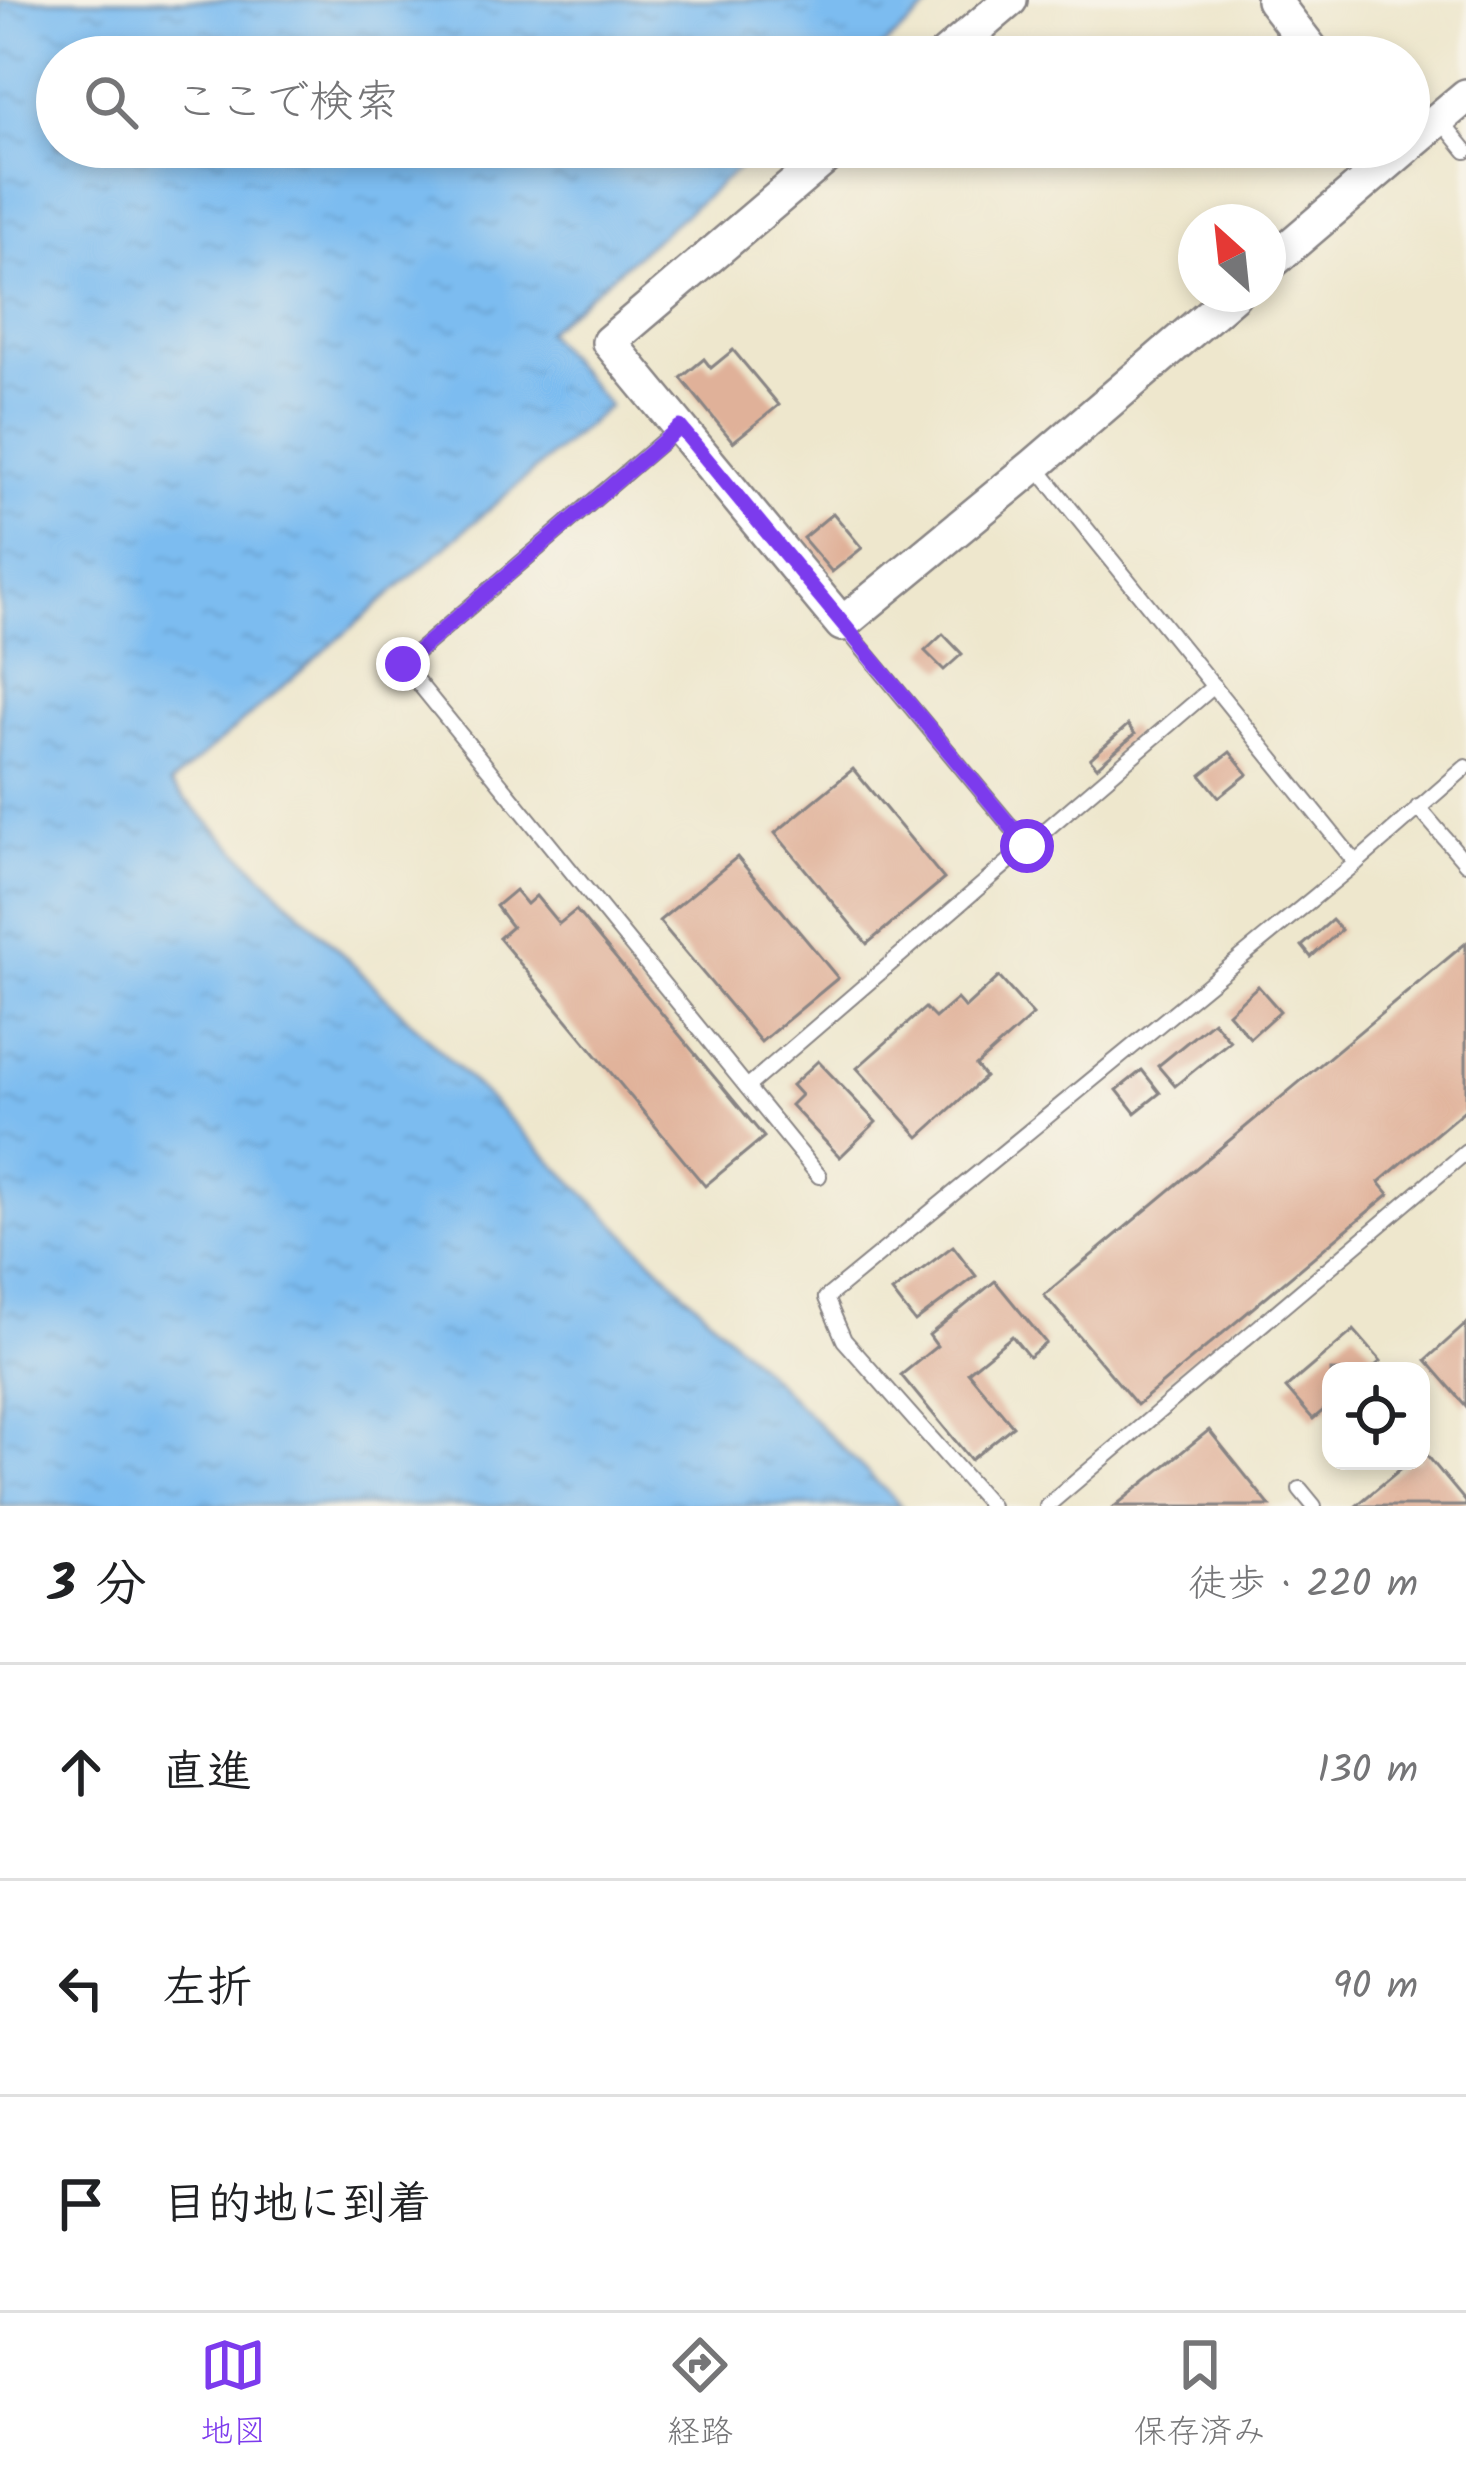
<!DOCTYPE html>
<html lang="ja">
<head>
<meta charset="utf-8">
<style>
  :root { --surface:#fff; --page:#f2f2f2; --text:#202124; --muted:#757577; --line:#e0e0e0; --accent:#7c3aed }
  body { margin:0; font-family:Kalam,"Klee One",sans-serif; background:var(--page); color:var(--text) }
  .controls { position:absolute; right:36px; bottom:36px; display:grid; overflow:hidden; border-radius:24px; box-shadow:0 6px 18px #0003 }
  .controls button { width:108px; height:108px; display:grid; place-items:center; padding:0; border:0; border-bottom:3px solid var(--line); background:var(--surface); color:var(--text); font:60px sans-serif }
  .compass { position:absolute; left:1178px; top:204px; width:108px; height:108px; border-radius:50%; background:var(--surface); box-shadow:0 6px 18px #0003; rotate:333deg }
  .stop { position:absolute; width:36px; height:36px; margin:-27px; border:9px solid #7c3aed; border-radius:50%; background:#fff }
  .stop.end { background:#7c3aed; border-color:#fff; box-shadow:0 3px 12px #0008 }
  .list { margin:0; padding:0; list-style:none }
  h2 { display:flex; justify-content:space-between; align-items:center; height:156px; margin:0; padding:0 48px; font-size:51px }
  h2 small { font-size:39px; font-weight:400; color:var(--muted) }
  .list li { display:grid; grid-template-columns:78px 1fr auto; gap:36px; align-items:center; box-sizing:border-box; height:216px; padding:0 48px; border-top:3px solid var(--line) }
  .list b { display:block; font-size:45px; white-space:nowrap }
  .list em { font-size:39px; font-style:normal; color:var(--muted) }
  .icon { flex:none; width:66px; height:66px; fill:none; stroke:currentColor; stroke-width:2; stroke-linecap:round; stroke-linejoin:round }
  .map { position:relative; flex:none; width:1466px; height:1506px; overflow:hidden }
  .search { position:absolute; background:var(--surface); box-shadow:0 6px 18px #0003; left:36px; right:36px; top:36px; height:132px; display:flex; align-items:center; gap:30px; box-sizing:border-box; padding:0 42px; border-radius:66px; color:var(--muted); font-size:45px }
  .sheet { height:804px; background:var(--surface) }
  nav { display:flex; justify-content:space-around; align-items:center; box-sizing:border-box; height:168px; border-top:3px solid var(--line); background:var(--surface); font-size:33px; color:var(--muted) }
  nav a { display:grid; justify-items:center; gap:6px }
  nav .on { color:var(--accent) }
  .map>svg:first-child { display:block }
  .water { fill:url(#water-ripples); stroke:#4e6f96; stroke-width:3 }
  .building { fill:#e0b199 }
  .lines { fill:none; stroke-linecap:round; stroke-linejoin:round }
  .service-casing { stroke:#888484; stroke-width:18 }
  .tertiary-casing { stroke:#888484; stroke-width:38 }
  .service { stroke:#fff; stroke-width:14 }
  .tertiary { stroke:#fff; stroke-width:33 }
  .route { stroke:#7c3aed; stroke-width:15 }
</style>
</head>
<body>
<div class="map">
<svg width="1466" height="1506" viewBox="0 0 1466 1506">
  <defs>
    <pattern id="water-ripples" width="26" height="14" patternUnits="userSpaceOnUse" patternTransform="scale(3)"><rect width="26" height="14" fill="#7bbcf0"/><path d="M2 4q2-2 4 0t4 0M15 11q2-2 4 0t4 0" fill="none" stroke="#6aa1cf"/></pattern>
  </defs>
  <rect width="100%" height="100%" fill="#f7f3e8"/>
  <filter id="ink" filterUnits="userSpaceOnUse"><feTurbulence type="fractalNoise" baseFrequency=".00833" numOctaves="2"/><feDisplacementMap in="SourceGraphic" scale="24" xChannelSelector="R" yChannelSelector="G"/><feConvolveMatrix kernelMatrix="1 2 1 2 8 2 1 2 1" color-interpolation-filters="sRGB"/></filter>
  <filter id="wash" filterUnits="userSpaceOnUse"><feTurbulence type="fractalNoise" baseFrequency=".004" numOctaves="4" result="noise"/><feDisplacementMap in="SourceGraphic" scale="48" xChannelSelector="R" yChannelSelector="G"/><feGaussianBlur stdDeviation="2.7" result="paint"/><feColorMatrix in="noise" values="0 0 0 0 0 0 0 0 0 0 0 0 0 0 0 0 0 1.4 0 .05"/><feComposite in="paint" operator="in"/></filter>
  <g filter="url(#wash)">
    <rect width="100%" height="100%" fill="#eee7cd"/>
    <polygon class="water" points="0,0 938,0 871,57 57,57 57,147 764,147 545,332 609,406 170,784 901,1506 0,1506"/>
    <g id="blocks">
      <g class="building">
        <polygon points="733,350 779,405 733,442 681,378 704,359 711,368"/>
        <polygon points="833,513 862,548 832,572 803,538"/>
        <polygon points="943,634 962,654 944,670 925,651"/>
        <polygon points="1128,725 1135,734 1097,767 1090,759"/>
        <polygon points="1230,752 1248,774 1219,797 1201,775"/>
        <polygon points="853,769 944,879 867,944 775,833"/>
        <polygon points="737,857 838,978 761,1042 659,921"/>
        <polygon points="515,890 527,904 536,896 559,924 576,910 764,1137 705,1186 499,938 512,927 496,906"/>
        <polygon points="1332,920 1341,930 1311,957 1302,946"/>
        <polygon points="1466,943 1466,1109 1379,1182 1389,1194 1137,1405 1044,1295"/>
        <polygon points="999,977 1033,1015 976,1066 985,1077 919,1137 857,1068 925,1008 935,1018 957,999 965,1008"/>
        <polygon points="1258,986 1280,1011 1250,1038 1228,1013"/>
        <polygon points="1213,1021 1230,1041 1175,1086 1158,1066"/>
        <polygon points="818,1061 876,1122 840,1157 791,1105 801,1095 792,1085"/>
        <polygon points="1142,1070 1160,1093 1135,1113 1117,1090"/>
        <polygon points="953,1246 976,1276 915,1322 892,1292"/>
        <polygon points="995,1281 1046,1343 1029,1357 1012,1336 968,1372 1013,1426 971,1460 901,1375 937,1346 929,1335"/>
        <polygon points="1466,1324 1466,1406 1426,1360"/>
        <polygon points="1354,1330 1381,1361 1369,1371 1331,1371 1331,1404 1313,1419 1286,1388"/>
        <polygon points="1209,1430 1270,1506 1115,1506"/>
        <polygon points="1421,1448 1466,1502 1466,1506 1356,1506 1410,1461 1421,1461"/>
      </g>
    </g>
  </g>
  <g filter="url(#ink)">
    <use href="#blocks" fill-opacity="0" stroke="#888484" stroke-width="3"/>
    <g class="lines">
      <defs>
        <g id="service">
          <polyline points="1439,118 1466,151"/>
          <polyline points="677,429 403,664 819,1176"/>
          <polyline points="1035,465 1356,863"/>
          <polyline points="842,624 1027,846 1214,686"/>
          <polyline points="1418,807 1466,863"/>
          <polyline points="747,1087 1027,846"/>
          <polyline points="1300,1489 1314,1506"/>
          <polyline points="991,1506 844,1340 826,1298 1356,863 1466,767"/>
          <polyline points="1047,1506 1466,1152"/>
        </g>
        <g id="tertiary">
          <polyline points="1273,0 1317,57"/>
          <polyline points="943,57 1010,0"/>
          <polyline points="1409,144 1466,96"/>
          <polyline points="838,147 609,342 842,624 1035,465 1234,294"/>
          <polyline points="1268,265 1406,147"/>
        </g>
      </defs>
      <use href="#service" class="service-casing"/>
      <use href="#tertiary" class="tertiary-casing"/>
      <use href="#service" class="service"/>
      <use href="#tertiary" class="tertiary"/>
    </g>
  </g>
  <g class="lines" filter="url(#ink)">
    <polyline class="route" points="403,664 680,427 1027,846"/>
  </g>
</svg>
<div class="controls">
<button><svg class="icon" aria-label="locate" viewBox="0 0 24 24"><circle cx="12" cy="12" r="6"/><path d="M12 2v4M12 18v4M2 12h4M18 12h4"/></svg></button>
</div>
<svg class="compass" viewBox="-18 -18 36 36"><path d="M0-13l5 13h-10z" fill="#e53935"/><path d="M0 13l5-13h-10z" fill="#757577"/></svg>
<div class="stop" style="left:1027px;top:846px"></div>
<div class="stop end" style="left:403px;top:664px"></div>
<div class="search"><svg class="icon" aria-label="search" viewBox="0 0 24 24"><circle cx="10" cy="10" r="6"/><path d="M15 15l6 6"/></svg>ここで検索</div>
</div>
<section class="sheet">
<h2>3 分<small>徒歩 · 220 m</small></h2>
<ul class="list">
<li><svg class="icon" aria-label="ahead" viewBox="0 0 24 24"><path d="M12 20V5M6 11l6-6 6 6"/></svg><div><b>直進</b></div><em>130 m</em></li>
<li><svg class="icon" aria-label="left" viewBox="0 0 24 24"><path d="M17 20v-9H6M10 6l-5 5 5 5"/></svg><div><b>左折</b></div><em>90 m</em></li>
<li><svg class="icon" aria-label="arrive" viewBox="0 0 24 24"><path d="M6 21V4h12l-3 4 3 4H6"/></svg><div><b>目的地に到着</b></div></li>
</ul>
</section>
<nav>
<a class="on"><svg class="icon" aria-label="map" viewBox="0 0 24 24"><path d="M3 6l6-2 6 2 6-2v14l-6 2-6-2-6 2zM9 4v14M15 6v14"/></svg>地図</a>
<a><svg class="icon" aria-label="directions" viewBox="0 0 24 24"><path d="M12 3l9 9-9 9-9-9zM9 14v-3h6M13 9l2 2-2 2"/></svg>経路</a>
<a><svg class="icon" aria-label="saved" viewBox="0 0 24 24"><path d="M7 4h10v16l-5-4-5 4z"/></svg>保存済み</a>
</nav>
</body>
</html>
